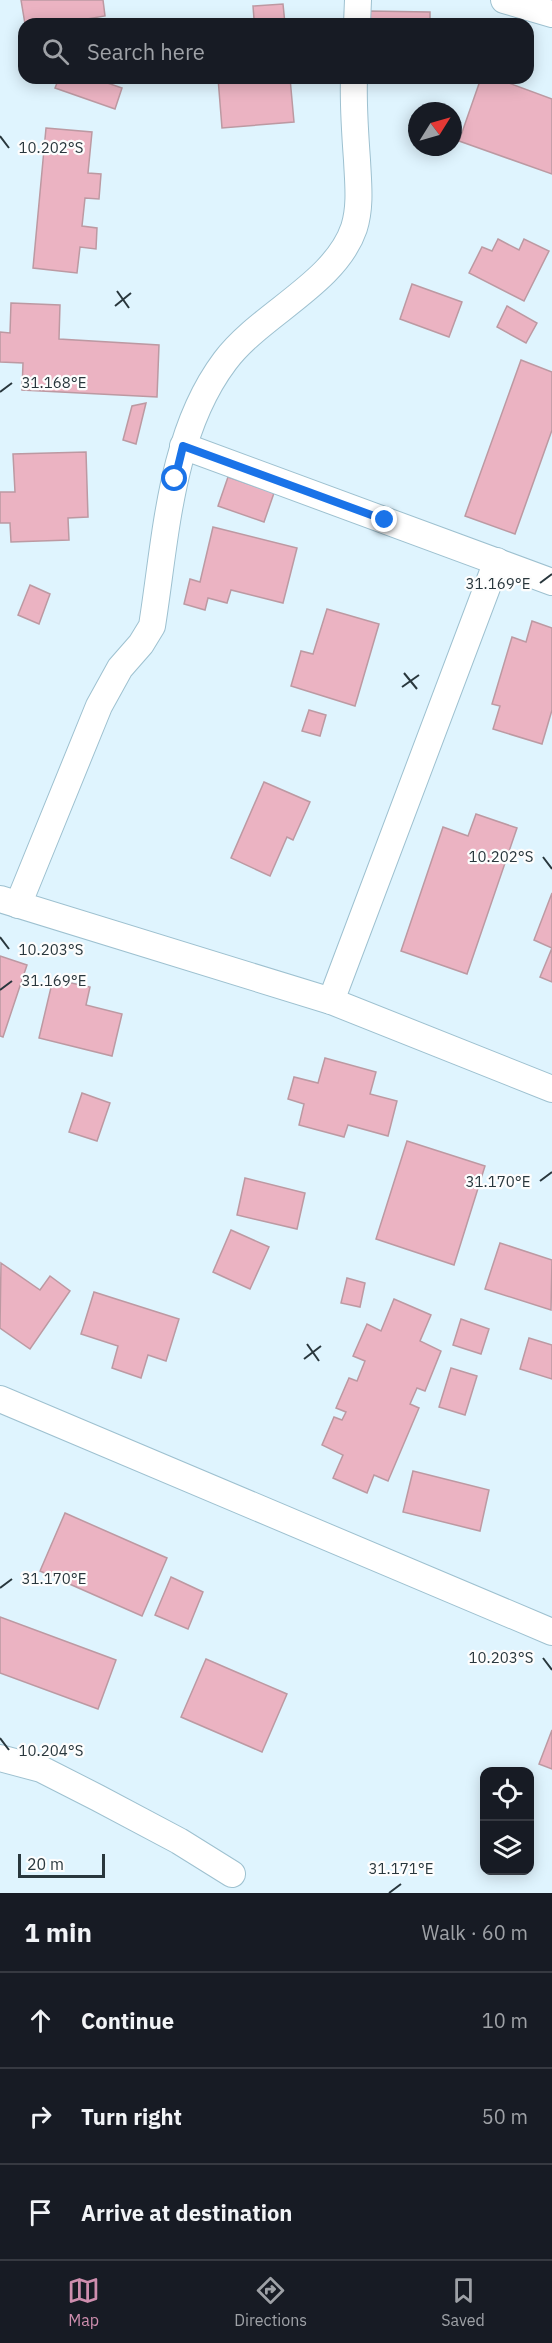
<!DOCTYPE html>
<html lang="en">
<head>
<meta charset="utf-8">
<style>
  :root { --surface:#171b24; --page:#20242c; --text:#f1f3f6; --muted:#9ea1a6; --line:#363941; --accent:#ce8eae }
  body { margin:0; font-family:"IBM Plex Sans",sans-serif; background:var(--page); color:var(--text) }
  .controls { position:absolute; right:18px; bottom:18px; display:grid; overflow:hidden; border-radius:12px; box-shadow:0 3px 15px #0003 }
  .controls button { width:54px; height:54px; display:grid; place-items:center; padding:0; border:0; border-bottom:2px solid var(--line); background:var(--surface); color:var(--text); font:30px sans-serif }
  .compass { position:absolute; left:408px; top:102px; width:54px; height:54px; border-radius:50%; background:var(--surface); box-shadow:0 3px 15px #0003; rotate:53deg }
  .scale { position:absolute; left:18px; bottom:15px; width:87px; box-sizing:border-box; padding-left:6px; border:3px solid #29373d; border-top:0; font-size:16px; line-height:21px; white-space:nowrap; color:#29373d; -webkit-text-stroke:4px #fdfdfd; paint-order:stroke }
  .stop { position:absolute; width:18px; height:18px; margin:-14px; border:4px solid #1a73e8; border-radius:50%; background:#fff }
  .stop.end { background:#1a73e8; border-color:#fff; box-shadow:0 2px 6px #0008 }
  .list { margin:0; padding:0; list-style:none }
  h2 { display:flex; justify-content:space-between; align-items:center; height:78px; margin:0; padding:0 24px; font-size:26px }
  h2 small { font-size:20px; font-weight:400; color:var(--muted) }
  .list li { display:grid; grid-template-columns:39px 1fr auto; gap:18px; align-items:center; box-sizing:border-box; height:96px; padding:0 24px; border-top:2px solid var(--line) }
  .list b { display:block; font-size:22px; white-space:nowrap }
  .list em { font-size:20px; font-style:normal; color:var(--muted) }
  .icon { flex:none; width:33px; height:33px; fill:none; stroke:currentColor; stroke-width:2; stroke-linecap:round; stroke-linejoin:round }
  .map { position:relative; flex:none; width:552px; height:1893px; overflow:hidden }
  .search { position:absolute; background:var(--surface); box-shadow:0 3px 15px #0003; left:18px; right:18px; top:18px; height:66px; display:flex; align-items:center; gap:15px; box-sizing:border-box; padding:0 21px; border-radius:18px; color:var(--muted); font-size:22px }
  .sheet { height:366px; background:var(--surface) }
  nav { display:flex; justify-content:space-around; align-items:center; box-sizing:border-box; height:84px; border-top:2px solid var(--line); background:var(--surface); font-size:16px; color:var(--muted) }
  nav a { display:grid; justify-items:center; gap:3px }
  nav .on { color:var(--accent) }
  .map>svg:first-child { display:block }
  .building { fill:#ebb3c2; stroke:#bc99a2; stroke-width:1.5 }
  .lines { fill:none; stroke-linecap:round; stroke-linejoin:round }
  .minor-casing { stroke:#9ec1d0; stroke-width:28 }
  .minor { stroke:#fff; stroke-width:26 }
  .route { stroke:#1a73e8; stroke-width:8 }
  .ticks { fill:none; stroke:#29373d; stroke-width:2 }
  .ticks-label { font-size:15px; text-anchor:middle; fill:#29373d; stroke:#fdfdfd; stroke-width:4.5; stroke-linejoin:round; paint-order:stroke }
</style>
</head>
<body>
<div class="map">
<svg width="552" height="1893" viewBox="0 0 552 1893">
  <rect width="100%" height="100%" fill="#dff4fe"/>
  <g class="building">
    <polygon points="21,0 103,0 105,16 57,24 25,24"/>
    <polygon points="283,4 285,24 213,24 254,19 253,6"/>
    <polygon points="368,11 430,12 430,24 368,24"/>
    <polygon points="59,78 93,78 122,88 115,109 55,88"/>
    <polygon points="218,78 290,78 294,122 222,128"/>
    <polygon points="481,78 495,78 552,99 552,174 459,141"/>
    <polygon points="46,128 92,132 88,173 101,174 99,199 85,198 82,226 97,228 96,249 80,247 77,273 33,268"/>
    <polygon points="498,239 519,250 524,239 549,251 524,301 469,273 482,247 492,251"/>
    <polygon points="412,284 462,302 449,337 400,319"/>
    <polygon points="11,303 60,305 59,339 159,345 157,397 22,390 23,363 0,362 0,332 10,333"/>
    <polygon points="507,306 537,323 526,343 497,327"/>
    <polygon points="521,360 552,372 552,430 515,534 465,516"/>
    <polygon points="146,403 136,444 123,440 132,406"/>
    <polygon points="86,452 88,517 68,518 69,540 11,542 10,523 0,523 0,492 15,492 13,454"/>
    <polygon points="228,477 274,493 264,522 218,506"/>
    <polygon points="213,527 297,548 283,603 231,590 227,603 208,598 205,610 184,604 190,579 200,582"/>
    <polygon points="30,585 50,594 39,624 18,615"/>
    <polygon points="327,609 379,624 355,706 291,686 301,651 313,654"/>
    <polygon points="532,621 552,628 552,710 542,744 493,729 500,706 492,704 512,637 526,642"/>
    <polygon points="309,710 326,715 320,736 302,731"/>
    <polygon points="264,782 310,802 293,840 287,837 270,876 231,858"/>
    <polygon points="476,814 517,828 467,974 401,951 443,827 468,836"/>
    <polygon points="552,893 552,982 540,977 552,948 534,940"/>
    <polygon points="0,956 27,965 3,1037 0,1036"/>
    <polygon points="53,979 90,987 86,1005 122,1014 112,1056 39,1038"/>
    <polygon points="325,1058 376,1072 370,1094 397,1101 388,1136 348,1125 344,1137 299,1125 304,1104 288,1099 294,1077 318,1083"/>
    <polygon points="82,1093 110,1103 97,1141 69,1132"/>
    <polygon points="407,1141 485,1166 454,1265 376,1239"/>
    <polygon points="245,1178 305,1193 297,1229 237,1215"/>
    <polygon points="231,1230 269,1247 250,1289 213,1272"/>
    <polygon points="500,1243 552,1260 551,1310 485,1289"/>
    <polygon points="1,1263 40,1290 50,1276 70,1291 30,1349 0,1328"/>
    <polygon points="347,1278 365,1283 360,1307 341,1303"/>
    <polygon points="94,1292 179,1319 166,1361 148,1355 141,1378 112,1368 118,1346 81,1334"/>
    <polygon points="394,1299 431,1315 420,1341 441,1351 425,1391 417,1388 410,1404 419,1408 388,1481 374,1475 367,1493 333,1478 343,1455 322,1445 334,1417 342,1420 346,1412 336,1408 349,1378 357,1381 365,1361 353,1356 367,1324 381,1331"/>
    <polygon points="461,1319 489,1329 481,1354 453,1345"/>
    <polygon points="529,1338 552,1345 552,1379 520,1369"/>
    <polygon points="451,1368 477,1376 465,1415 439,1407"/>
    <polygon points="413,1471 489,1490 480,1531 403,1512"/>
    <polygon points="65,1513 167,1558 142,1616 40,1571"/>
    <polygon points="171,1577 203,1592 188,1629 155,1615"/>
    <polygon points="0,1617 116,1660 98,1709 0,1673"/>
    <polygon points="206,1659 287,1694 262,1752 181,1717"/>
    <polygon points="552,1730 552,1769 539,1764"/>
  </g>
  <g class="lines">
    <defs>
      <g id="minor">
        <polyline points="504,0 552,14"/>
        <polyline points="357,24 358,0"/>
        <polyline points="183,446 552,582"/>
        <polyline points="0,899 331,1001 552,1089"/>
        <path d="M18,905L99,706L120,668L141,644L152,626C166,538 170,434 225,361C260,314 335,284 354,228C361,206 358,182 357,160C355,133 353,105 354,78"/>
        <polyline points="331,1001 497,561"/>
        <polyline points="0,1399 552,1632"/>
        <polyline points="0,1758 41,1769 98,1798 179,1841 232,1874"/>
      </g>
    </defs>
    <use href="#minor" class="minor-casing"/>
    <use href="#minor" class="minor"/>
  </g>
  <g class="lines">
    <polyline class="route" points="175,479 183,446 385,520"/>
  </g>
  <path class="ticks" d="M0,136L9,148M117,291L129,308M115,306L131,293M0,392L12,383M540,583L552,574M404,673L417,689M402,687L419,675M543,857L552,869M0,937L9,949M0,990L12,981M540,1181L552,1172M307,1344L319,1361M304,1359L321,1346M0,1588L12,1579M543,1658L552,1670M0,1738L9,1750M389,1893L401,1884"/>
  <g class="ticks-label">
    <text x="51" y="153">10.202°S</text>
    <text x="54" y="388">31.168°E</text>
    <text x="498" y="589">31.169°E</text>
    <text x="501" y="862">10.202°S</text>
    <text x="51" y="955">10.203°S</text>
    <text x="54" y="986">31.169°E</text>
    <text x="498" y="1187">31.170°E</text>
    <text x="54" y="1584">31.170°E</text>
    <text x="501" y="1663">10.203°S</text>
    <text x="51" y="1756">10.204°S</text>
    <text x="401" y="1874">31.171°E</text>
  </g>
</svg>
<div class="controls">
<button><svg class="icon" aria-label="locate" viewBox="0 0 24 24"><circle cx="12" cy="12" r="6"/><path d="M12 2v4M12 18v4M2 12h4M18 12h4"/></svg></button>
<button><svg class="icon" aria-label="layers" viewBox="0 0 24 24"><path d="M12 4l9 5-9 5-9-5zM3 14l9 5 9-5"/></svg></button>
</div>
<svg class="compass" viewBox="-18 -18 36 36"><path d="M0-13l5 13h-10z" fill="#e53935"/><path d="M0 13l5-13h-10z" fill="#9ea1a6"/></svg>
<div class="scale">20 m</div>
<div class="stop" style="left:175px;top:479px"></div>
<div class="stop end" style="left:385px;top:520px"></div>
<div class="search"><svg class="icon" aria-label="search" viewBox="0 0 24 24"><circle cx="10" cy="10" r="6"/><path d="M15 15l6 6"/></svg>Search here</div>
</div>
<section class="sheet">
<h2>1 min<small>Walk · 60 m</small></h2>
<ul class="list">
<li><svg class="icon" aria-label="ahead" viewBox="0 0 24 24"><path d="M12 20V5M6 11l6-6 6 6"/></svg><div><b>Continue</b></div><em>10 m</em></li>
<li><svg class="icon" aria-label="right" viewBox="0 0 24 24"><path d="M7 20v-9h11M14 6l5 5-5 5"/></svg><div><b>Turn right</b></div><em>50 m</em></li>
<li><svg class="icon" aria-label="arrive" viewBox="0 0 24 24"><path d="M6 21V4h12l-3 4 3 4H6"/></svg><div><b>Arrive at destination</b></div></li>
</ul>
</section>
<nav>
<a class="on"><svg class="icon" aria-label="map" viewBox="0 0 24 24"><path d="M3 6l6-2 6 2 6-2v14l-6 2-6-2-6 2zM9 4v14M15 6v14"/></svg>Map</a>
<a><svg class="icon" aria-label="directions" viewBox="0 0 24 24"><path d="M12 3l9 9-9 9-9-9zM9 14v-3h6M13 9l2 2-2 2"/></svg>Directions</a>
<a><svg class="icon" aria-label="saved" viewBox="0 0 24 24"><path d="M7 4h10v16l-5-4-5 4z"/></svg>Saved</a>
</nav>
</body>
</html>
